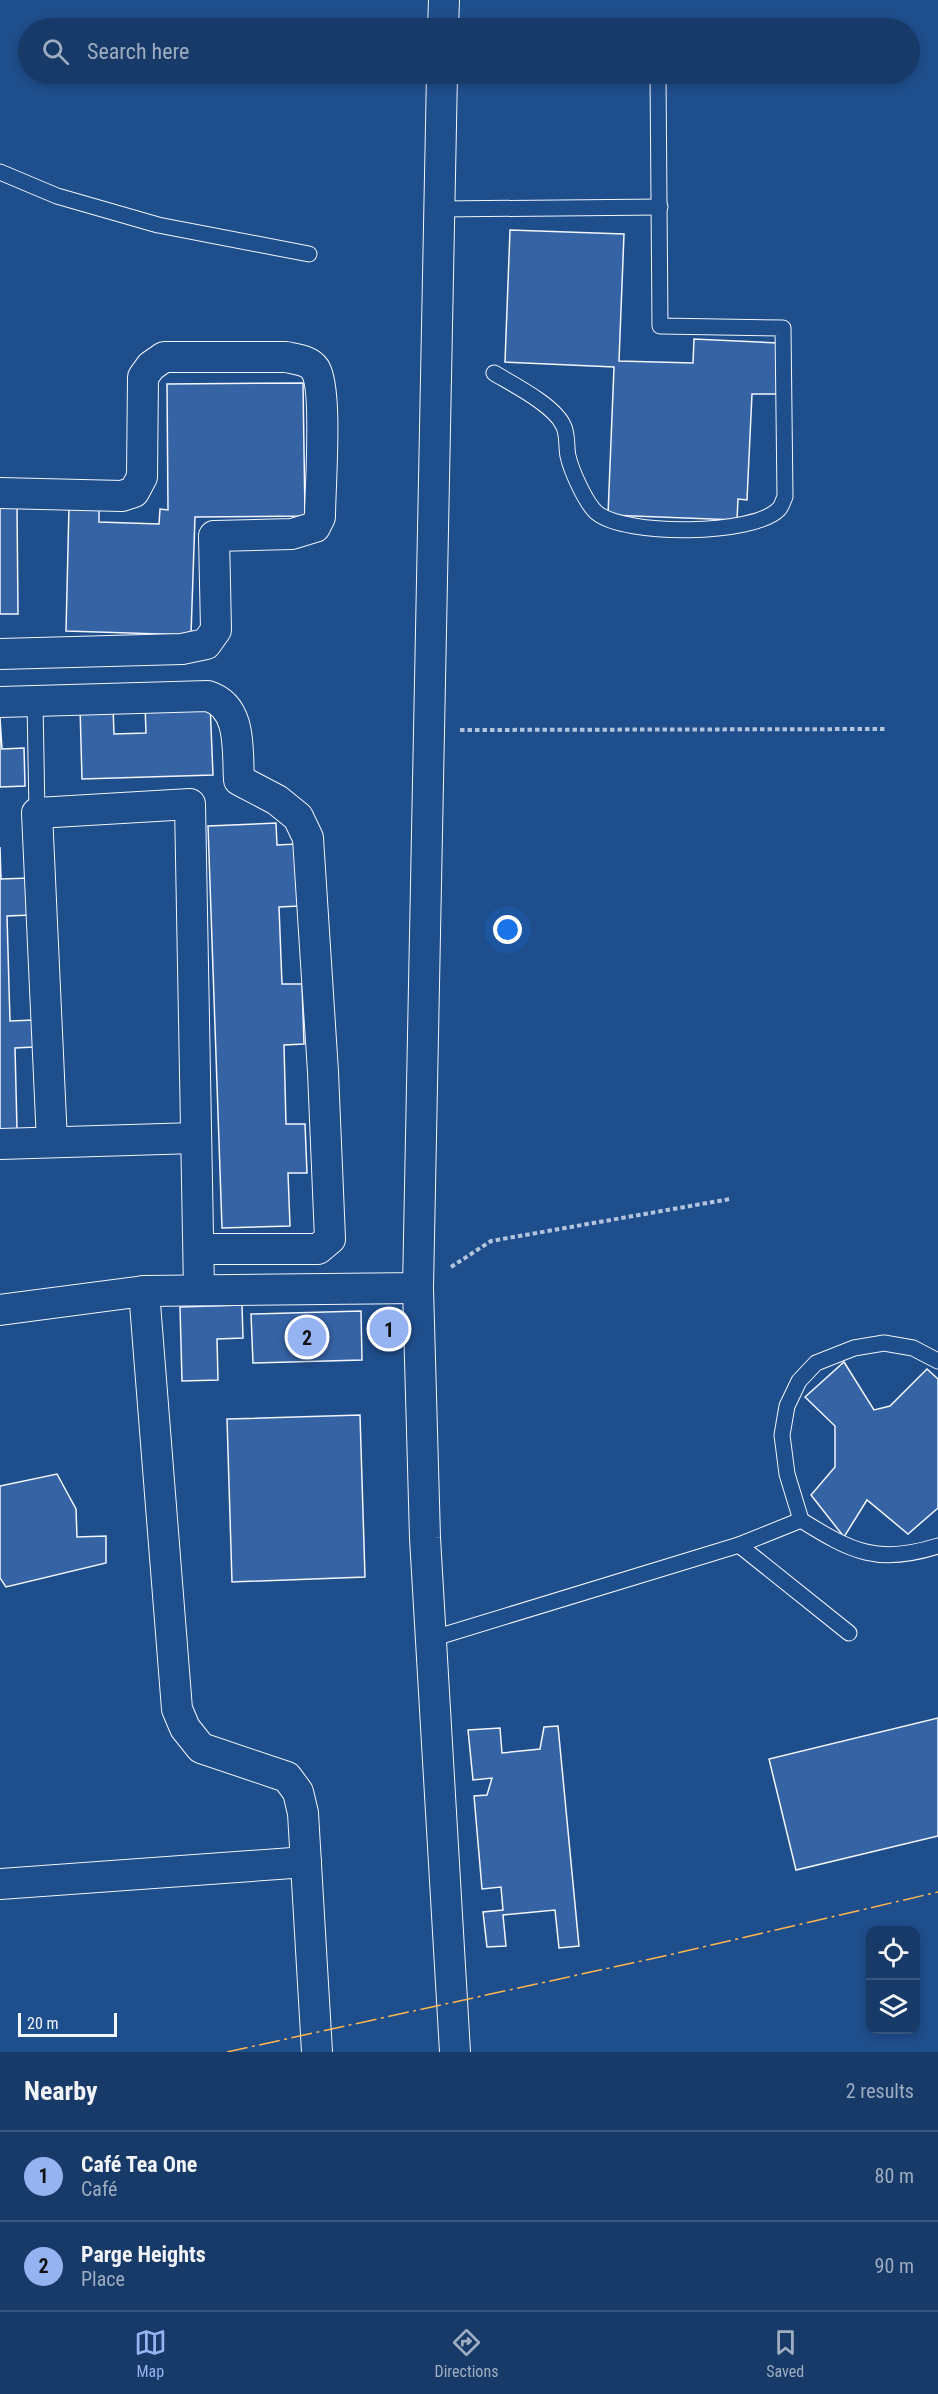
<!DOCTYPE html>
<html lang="en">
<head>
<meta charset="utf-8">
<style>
  :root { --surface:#173a69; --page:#20416f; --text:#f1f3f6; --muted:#9eadc0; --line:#36547d; --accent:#95b2f1 }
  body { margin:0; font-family:"Roboto Condensed",sans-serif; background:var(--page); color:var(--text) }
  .controls { position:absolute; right:18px; bottom:18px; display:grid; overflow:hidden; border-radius:12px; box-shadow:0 3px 9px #0003 }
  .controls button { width:54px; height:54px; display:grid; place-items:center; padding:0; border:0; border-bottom:2px solid var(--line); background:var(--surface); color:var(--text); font:30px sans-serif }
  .scale { position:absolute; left:18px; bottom:15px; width:99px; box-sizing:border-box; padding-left:6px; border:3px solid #f2f6ff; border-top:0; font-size:16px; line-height:21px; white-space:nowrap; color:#f2f6ff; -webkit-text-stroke:4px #1f4e8c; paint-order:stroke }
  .you { position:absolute; left:508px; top:930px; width:21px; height:21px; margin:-15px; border:4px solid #fff; border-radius:50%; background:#1a73e8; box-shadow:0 0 0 9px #1a73e833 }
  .badge { display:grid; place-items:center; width:39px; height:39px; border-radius:50%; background:var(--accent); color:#111; font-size:20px; font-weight:700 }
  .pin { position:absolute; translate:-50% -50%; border:3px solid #fff; box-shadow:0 2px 6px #0006 }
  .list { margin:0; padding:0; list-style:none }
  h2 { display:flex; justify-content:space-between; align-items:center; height:78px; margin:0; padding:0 24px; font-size:26px }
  h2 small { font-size:20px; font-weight:400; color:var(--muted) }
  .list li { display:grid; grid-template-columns:39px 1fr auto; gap:18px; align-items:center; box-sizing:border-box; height:90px; padding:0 24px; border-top:2px solid var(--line) }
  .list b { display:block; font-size:22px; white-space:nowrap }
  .list p { margin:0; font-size:20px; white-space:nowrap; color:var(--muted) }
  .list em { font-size:20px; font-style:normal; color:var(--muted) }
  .icon { flex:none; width:33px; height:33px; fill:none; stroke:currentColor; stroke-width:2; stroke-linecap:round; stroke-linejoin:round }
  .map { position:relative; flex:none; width:938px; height:2052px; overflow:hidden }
  .search { position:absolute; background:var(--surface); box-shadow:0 3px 9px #0003; left:18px; right:18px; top:18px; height:66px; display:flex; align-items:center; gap:15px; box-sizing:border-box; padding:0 21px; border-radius:33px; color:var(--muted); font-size:22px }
  .sheet { height:258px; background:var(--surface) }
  nav { display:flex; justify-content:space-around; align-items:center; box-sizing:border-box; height:84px; border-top:2px solid var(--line); background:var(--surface); font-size:16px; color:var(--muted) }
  nav a { display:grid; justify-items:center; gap:3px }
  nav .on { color:var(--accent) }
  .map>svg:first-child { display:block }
  .building { fill:#3563a3; stroke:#f2f6ff; stroke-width:1.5 }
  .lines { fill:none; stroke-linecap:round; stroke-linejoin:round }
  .lane-casing { stroke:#f2f6ff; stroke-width:17 }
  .street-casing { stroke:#f2f6ff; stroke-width:32 }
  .path { stroke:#b3c4dc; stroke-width:4; stroke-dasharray:4.5 3; stroke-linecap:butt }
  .lane { stroke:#1f4e8c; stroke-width:15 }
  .street { stroke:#1f4e8c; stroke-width:30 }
  .power { stroke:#ffb74d; stroke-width:1.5; stroke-dasharray:21 4.5 3 4.5; stroke-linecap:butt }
</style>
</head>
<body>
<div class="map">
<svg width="938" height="2052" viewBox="0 0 938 2052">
  <rect width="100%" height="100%" fill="#1f4e8c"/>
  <g class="building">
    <polygon points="510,230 624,234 619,361 693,363 694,339 778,343 777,394 752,394 747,500 738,499 737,520 608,515 614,367 505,362"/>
    <polygon points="303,383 305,516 195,517 191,635 66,631 69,506 99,508 99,522 159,524 160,509 168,510 167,384"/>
    <polygon points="0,505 17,505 18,614 0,614"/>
    <polygon points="210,703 213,775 82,779 80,707 113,706 114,734 146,733 145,705"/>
    <polygon points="0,718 2,749 24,748 25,786 0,787"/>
    <polygon points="276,823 277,845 297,844 299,906 279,907 282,984 302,984 304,1044 284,1045 286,1124 305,1124 307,1173 288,1173 290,1226 222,1228 208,826"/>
    <polygon points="0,847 1,879 30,878 31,915 7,916 10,1021 34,1020 34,1047 15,1048 17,1129 0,1129"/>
    <polygon points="242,1305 243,1338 217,1339 218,1380 182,1381 180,1307"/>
    <polygon points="361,1311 362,1360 253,1363 251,1314"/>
    <polygon points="844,1362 874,1410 890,1406 927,1369 938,1379 938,1508 908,1534 867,1500 844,1537 811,1495 835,1467 835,1426 805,1397"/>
    <polygon points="360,1415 365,1577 232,1582 227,1419"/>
    <polygon points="57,1474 76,1509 77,1537 106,1536 106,1563 6,1587 0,1578 0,1486"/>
    <polygon points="938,1718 938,1836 796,1870 769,1759"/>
    <polygon points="558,1726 579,1946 559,1948 555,1910 503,1915 506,1946 487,1947 483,1912 503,1910 501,1887 482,1889 474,1796 487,1795 492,1778 473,1780 468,1730 500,1728 502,1753 540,1749 544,1727"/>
  </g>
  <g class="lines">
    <defs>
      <g id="lane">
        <polyline points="0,172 57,196 158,225 309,254"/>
        <polyline points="440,209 660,207"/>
        <path d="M494,373C512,384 554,405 563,425C568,433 566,447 568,456C571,470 586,504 597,513C625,536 753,536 779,509C782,506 783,500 785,497L783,328L660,326L658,75"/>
        <polyline points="35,702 37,813"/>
        <path d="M938,1361L913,1348L884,1343L854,1348L816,1363L799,1381L787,1406L782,1435L787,1474L801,1520C852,1552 878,1565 938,1546"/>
        <polyline points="739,1545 849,1633"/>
        <polyline points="431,1639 739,1545 801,1520"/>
      </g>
      <g id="street">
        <polyline points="443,28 444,0"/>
        <path d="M0,493L122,496L134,492L142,477L143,377L151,366L164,357H286C295,359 309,360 315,369C328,389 320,488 320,517L315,527L292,534L214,536L216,630L206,644L182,649L0,654"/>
        <path d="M0,702L208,696C243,707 237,751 239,780L277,800L298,817L308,838L323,1072L330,1239L318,1249H199"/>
        <polyline points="52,1142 37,813 190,804 199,1290"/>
        <polyline points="0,1144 195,1138"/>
        <polyline points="418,1288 425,1538 455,2052"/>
        <polyline points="144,1291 177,1709 185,1728 201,1748 287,1777 298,1792 303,1813 317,2052"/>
        <polyline points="0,1310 144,1291 418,1288 442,74"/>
        <polyline points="0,1884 306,1862"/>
      </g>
    </defs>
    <use href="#lane" class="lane-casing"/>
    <use href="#street" class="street-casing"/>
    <g class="path">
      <polyline points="460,730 887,729"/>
      <polyline points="451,1267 491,1241 730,1199"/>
    </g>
    <use href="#lane" class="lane"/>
    <use href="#street" class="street"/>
    <polyline class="power" points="227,2052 673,1954 938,1892"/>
  </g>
</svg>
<div class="controls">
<button><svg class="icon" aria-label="locate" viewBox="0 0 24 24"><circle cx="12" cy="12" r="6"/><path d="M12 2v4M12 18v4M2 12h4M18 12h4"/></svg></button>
<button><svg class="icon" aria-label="layers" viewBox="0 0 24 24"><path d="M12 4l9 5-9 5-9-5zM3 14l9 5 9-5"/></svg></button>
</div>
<div class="scale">20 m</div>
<div class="you"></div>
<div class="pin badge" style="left:389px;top:1329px">1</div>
<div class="pin badge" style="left:307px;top:1337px">2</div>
<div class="search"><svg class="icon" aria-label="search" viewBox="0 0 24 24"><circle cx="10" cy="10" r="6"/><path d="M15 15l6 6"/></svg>Search here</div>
</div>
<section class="sheet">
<h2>Nearby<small>2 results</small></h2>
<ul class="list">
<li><span class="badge">1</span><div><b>Café Tea One</b><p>Café</p></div><em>80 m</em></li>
<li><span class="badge">2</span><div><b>Parge Heights</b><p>Place</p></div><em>90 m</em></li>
</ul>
</section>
<nav>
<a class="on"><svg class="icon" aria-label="map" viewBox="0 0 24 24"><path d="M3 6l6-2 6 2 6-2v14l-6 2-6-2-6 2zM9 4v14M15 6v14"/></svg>Map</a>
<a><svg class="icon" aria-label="directions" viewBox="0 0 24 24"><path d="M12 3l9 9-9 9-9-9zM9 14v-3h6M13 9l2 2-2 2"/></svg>Directions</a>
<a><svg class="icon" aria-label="saved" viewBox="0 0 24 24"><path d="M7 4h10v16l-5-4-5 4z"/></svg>Saved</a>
</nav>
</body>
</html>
